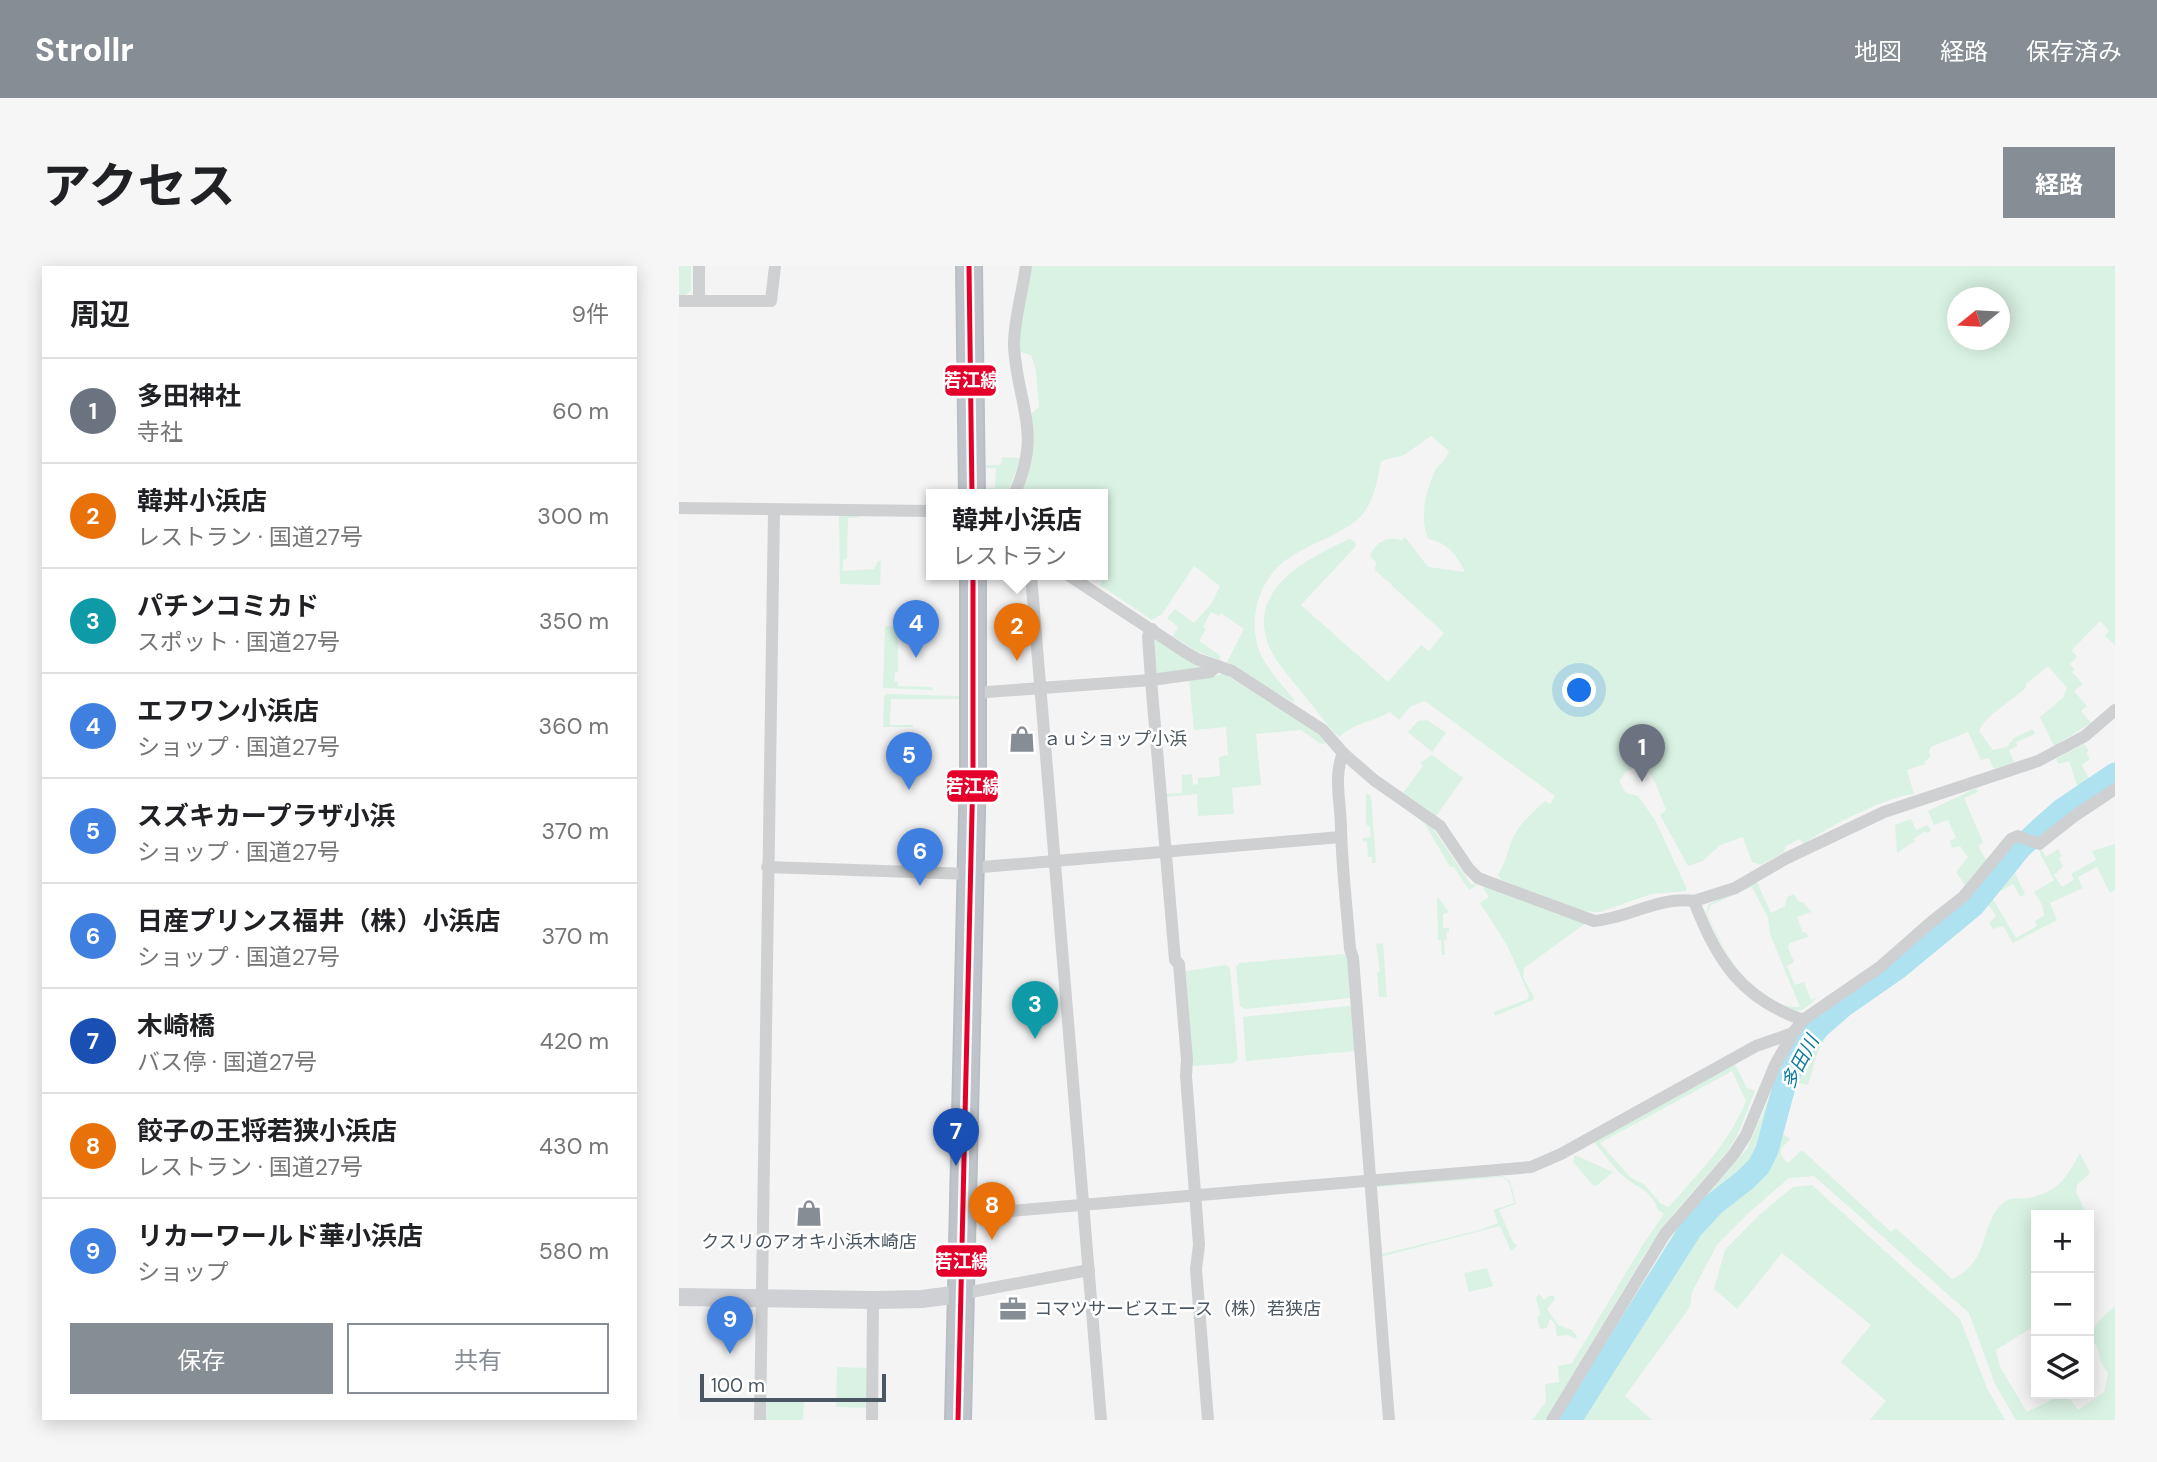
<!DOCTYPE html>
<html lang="ja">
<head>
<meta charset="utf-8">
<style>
  :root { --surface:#fff; --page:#f6f6f6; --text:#202124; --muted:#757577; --line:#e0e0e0; --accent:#868d94 }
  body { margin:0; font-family:"DM Sans","Noto Sans JP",sans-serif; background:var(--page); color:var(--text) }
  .controls { position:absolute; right:21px; bottom:21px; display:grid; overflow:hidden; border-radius:0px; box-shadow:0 4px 18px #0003 }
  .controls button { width:63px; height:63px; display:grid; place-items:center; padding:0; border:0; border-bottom:2px solid var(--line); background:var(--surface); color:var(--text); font:35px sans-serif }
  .compass { position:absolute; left:1268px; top:21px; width:63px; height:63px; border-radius:50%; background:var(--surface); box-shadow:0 4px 18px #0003; rotate:252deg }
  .scale { position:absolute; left:21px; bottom:18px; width:186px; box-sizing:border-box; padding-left:7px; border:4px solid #4a5661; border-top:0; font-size:19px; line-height:24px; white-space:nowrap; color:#4a5661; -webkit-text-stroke:5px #fff; paint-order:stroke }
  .you { position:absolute; left:901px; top:425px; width:24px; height:24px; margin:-18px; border:5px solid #fff; border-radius:50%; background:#1a73e8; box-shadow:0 0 0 10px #1a73e833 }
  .badge { display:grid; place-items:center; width:46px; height:46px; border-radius:50%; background:var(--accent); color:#fff; font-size:23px; font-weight:700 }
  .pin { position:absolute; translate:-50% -58px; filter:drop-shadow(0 2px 4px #0008) }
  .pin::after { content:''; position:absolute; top:37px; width:24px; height:21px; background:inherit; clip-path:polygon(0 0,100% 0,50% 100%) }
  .popup { position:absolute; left:247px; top:223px; width:182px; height:91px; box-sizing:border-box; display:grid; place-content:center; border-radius:0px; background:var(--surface); filter:drop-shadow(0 2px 5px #0005); font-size:23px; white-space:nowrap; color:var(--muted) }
  .popup b { font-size:26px; color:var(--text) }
  .popup::after { content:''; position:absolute; left:50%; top:100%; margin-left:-14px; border:14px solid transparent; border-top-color:var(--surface) }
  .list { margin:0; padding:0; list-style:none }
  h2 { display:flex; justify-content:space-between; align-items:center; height:91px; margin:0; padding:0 28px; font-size:30px }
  h2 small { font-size:23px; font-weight:400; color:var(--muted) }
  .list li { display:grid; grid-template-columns:46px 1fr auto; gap:21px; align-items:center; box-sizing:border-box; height:105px; padding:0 28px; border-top:2px solid var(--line) }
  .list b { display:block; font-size:26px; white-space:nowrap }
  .list p { margin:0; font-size:23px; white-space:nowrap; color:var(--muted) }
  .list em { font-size:23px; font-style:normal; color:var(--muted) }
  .actions { display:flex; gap:14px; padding:21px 28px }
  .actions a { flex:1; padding:16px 0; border:2px solid var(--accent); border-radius:0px; text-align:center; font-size:24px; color:var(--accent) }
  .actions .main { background:var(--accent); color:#fff }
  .icon { flex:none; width:38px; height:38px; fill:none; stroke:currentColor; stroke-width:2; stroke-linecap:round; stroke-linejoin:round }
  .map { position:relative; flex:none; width:1436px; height:1154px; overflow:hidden; border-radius:0px }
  header { display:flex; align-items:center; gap:42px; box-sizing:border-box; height:98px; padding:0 35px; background:var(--accent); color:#fff }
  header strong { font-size:33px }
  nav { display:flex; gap:38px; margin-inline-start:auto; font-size:24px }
  .intro { display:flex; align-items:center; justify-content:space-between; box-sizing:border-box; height:168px; padding:0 42px }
  h1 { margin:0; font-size:49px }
  .button { padding:18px 32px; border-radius:0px; background:var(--accent); color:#fff; font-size:24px; font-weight:700 }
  main { display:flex; gap:42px; padding:0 42px }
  aside { flex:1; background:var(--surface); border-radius:0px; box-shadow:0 4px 18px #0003 }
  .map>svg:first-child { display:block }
  .green { fill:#d9f2e3; fill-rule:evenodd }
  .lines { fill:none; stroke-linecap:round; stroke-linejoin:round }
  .river { stroke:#aee2f0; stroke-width:23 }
  .highway-casing { stroke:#b9bec3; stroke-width:28 }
  .street { stroke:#ced0d2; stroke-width:12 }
  .secondary { stroke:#ced0d4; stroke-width:18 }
  .highway { stroke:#bec4c9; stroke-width:24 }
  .bus-1-casing { stroke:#fff; stroke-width:10 }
  .bus-1 { stroke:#e4002b; stroke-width:5 }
  .labels { text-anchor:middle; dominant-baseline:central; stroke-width:5; stroke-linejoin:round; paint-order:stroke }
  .poi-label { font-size:18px; fill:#4a5661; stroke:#fff; text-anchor:start }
  .water-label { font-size:19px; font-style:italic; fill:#0c7c9b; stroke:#fff }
  .line-badge { stroke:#fff; stroke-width:2.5 }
  .badge-label { font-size:19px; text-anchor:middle; font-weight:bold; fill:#fff }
</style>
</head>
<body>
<header>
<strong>Strollr</strong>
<nav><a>地図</a><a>経路</a><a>保存済み</a></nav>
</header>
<div class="intro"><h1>アクセス</h1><a class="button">経路</a></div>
<main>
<aside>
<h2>周辺<small>9件</small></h2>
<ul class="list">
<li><span class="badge" style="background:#6b7280">1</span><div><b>多田神社</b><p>寺社</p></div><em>60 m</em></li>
<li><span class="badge" style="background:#e8710a">2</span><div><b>韓丼小浜店</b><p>レストラン · 国道27号</p></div><em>300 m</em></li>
<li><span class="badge" style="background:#0f9aa8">3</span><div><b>パチンコミカド</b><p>スポット · 国道27号</p></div><em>350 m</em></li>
<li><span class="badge" style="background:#3f7fe0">4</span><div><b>エフワン小浜店</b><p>ショップ · 国道27号</p></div><em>360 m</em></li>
<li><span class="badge" style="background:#3f7fe0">5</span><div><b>スズキカープラザ小浜</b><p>ショップ · 国道27号</p></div><em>370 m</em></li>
<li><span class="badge" style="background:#3f7fe0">6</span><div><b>日産プリンス福井（株）小浜店</b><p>ショップ · 国道27号</p></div><em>370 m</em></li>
<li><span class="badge" style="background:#1a4fb4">7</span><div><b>木崎橋</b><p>バス停 · 国道27号</p></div><em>420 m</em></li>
<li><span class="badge" style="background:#e8710a">8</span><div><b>餃子の王将若狭小浜店</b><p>レストラン · 国道27号</p></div><em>430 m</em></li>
<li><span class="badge" style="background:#3f7fe0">9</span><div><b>リカーワールド華小浜店</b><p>ショップ</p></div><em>580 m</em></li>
</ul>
<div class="actions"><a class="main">保存</a><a>共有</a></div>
</aside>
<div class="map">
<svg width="1436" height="1154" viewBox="0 0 1436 1154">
  <rect width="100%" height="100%" fill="#f4f4f4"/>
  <g class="green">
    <polygon points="0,0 12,0 12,24 7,29 0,29"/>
    <path d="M349,0H1436V379L1426,370L1430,365L1421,355L1393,384L1398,391L1391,398L1396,404L1393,406L1404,418L1395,425L1408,440L1402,445L1412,457L1375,480L1361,451L1384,432L1388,422L1369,400L1347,418V421C1332,437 1309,446 1300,465L1314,484L1328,481L1335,472L1354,463L1356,468L1337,476L1339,480L1330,484L1336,499L1314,502L1310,492L1302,494L1289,466L1252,481L1250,486L1252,491L1246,495V498L1228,504L1235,528C1209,530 1147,561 1125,578L1120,573L1107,580L1105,586L1082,599L1073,596L1064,571L1041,579L1024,595L1009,600L981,549L987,544L977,518L964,497L947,506L940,515L947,527L959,530L976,554L1008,623L1007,625L972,628L921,646C892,648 849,624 821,613L819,609C826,598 828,587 832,576C838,560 854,546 866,535L871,538L876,530L746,435L732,440L720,454L711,446C694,455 673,458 660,471C646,457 635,441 622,425C609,409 592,392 587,371C573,319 633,290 671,273L677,277L676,281L622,339L709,416L742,379L750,385L765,367L696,304L697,296L691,290C696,276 710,269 723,275L726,271L749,301L786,306C777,288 769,277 749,273C741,253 746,227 755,207C759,197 765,199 770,185L752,170L725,189L702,195C698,215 695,239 678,254C657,271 628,278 607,294C579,315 568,354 581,387C589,404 604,420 616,435L613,436L548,396L565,363L542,347L540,350L532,346L524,361L527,363L520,375L542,390L540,394L517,385L494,370L499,361L488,352L496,343L515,357L533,337L541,320L515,300L483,348L473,354L421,319L427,306L424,304V229L340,227L351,149L360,141L357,104L352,89L339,85ZM1279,32H1321V74H1279Z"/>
    <polygon points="323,191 342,192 328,229 303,229 303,225 307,222 316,222 317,202 307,202 307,199 322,199"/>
    <polygon points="160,249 181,249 181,251 169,252 168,292 164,294 164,305 195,303 199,295 202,295 201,319 161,318"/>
    <polygon points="206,360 219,361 219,406 216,406 215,415 219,416 219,420 253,421 254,424 204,422"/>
    <polygon points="475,372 524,401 475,409"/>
    <polygon points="546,408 626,458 650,477 642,478 622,464 577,468 582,519 553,522 555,548 519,550 518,528 486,531 486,528 503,527 503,509 513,508 514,519 519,518 519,512 541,510 540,491 549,489 547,461 515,464 510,413"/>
    <polygon points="208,428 282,430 283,433 212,433 211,459 234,459 234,461 204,461 205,430"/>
    <polygon points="748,454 767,467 753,486 729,466 739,455"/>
    <polygon points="1405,478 1410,485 1407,487 1411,493 1403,499 1410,513 1436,496 1436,502 1361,555 1360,553 1378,539 1378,533 1399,522 1390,495 1380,498 1377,493"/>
    <polygon points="753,489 784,512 757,550 724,527 744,500 741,497"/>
    <polygon points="1297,522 1299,526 1285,532 1304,576 1299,580 1307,594 1286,619 1277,606 1289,591 1281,580 1273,582 1271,575 1277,572 1269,554 1255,559 1249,545"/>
    <polygon points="687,527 692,530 697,597 693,597 693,591 689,591 688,576 684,575 684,572 692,571 691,561 687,558"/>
    <polygon points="723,540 753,561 792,618 798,619 790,624 775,601 771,601 746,558"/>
    <polygon points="1232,553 1237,564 1249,559 1252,565 1248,567 1246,565 1235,573 1236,575 1218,587 1216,559"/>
    <polygon points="1436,578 1436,624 1431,627 1418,601 1399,611 1404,622 1371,637 1378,654 1334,677 1324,660 1314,663 1310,657 1317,650 1307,635 1333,601 1346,628 1341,631 1334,618 1318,627 1314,633 1337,672 1358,660 1356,655 1365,649 1363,639 1355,626 1375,614 1360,585 1362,583 1367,591 1379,583 1383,590 1380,592 1384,600 1375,609 1383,621 1395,614 1392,608 1417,594 1413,585"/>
    <path d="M1078,616L1092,647L1106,640L1108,631L1115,628L1119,635L1125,637L1132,646L1118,651L1124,667L1127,666L1129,671L1111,677L1109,681L1115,696L1108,700L1116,719L1125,716L1132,734L1139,731C1134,735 1128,742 1122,744C1114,746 1107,743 1100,740C1062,722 1045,685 1027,648L1030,638ZM1073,621L1089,652L1091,668L1121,741C1072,743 1046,685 1028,648L1032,639Z"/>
    <polygon points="806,620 907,657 845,702 844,711 855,731 854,734 816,750 815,746 849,733 850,729 828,679 801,637 810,631 804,622"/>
    <polygon points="758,630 770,646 764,648 764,662 770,662 770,666 767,667 768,673 765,674 766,689 763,689 762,674 759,674"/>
    <polygon points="704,677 708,731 700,731 698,706 701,706 697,678"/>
    <polygon points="665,688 669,692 671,732 566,743 561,740 557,701 560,697"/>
    <polygon points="547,699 551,702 559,793 555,797 515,800 513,798 507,705"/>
    <polygon points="669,740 673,741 676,785 567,795 564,751"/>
    <path d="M1148,760L1151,764L1139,785L1129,819L1120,817L1116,821L1105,857L1101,855C1110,822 1123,785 1148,760Z"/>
    <polygon points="1109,789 1072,897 1057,913 1019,945 994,977 884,1154 880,1154 990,975 1006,952 1068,883"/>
    <path d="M1056,798L1068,822L1076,825L1059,868L1049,885L996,946L968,985L866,1154H853L867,1136L866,1118L880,1116L879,1100L893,1097L963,980L985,948L979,944C973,925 961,923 948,913C936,904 925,888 915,876ZM1053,805L1067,835C1048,880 1021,905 990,941L982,938L965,918L952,912L921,877Z"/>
    <path d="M1100,865L1111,873L1102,883V889L1109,897L1123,884L1212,966L1217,962L1273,1013C1311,995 1299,967 1320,941C1330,929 1337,934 1349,932C1356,931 1369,926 1375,922C1387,914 1394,899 1401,887L1411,907L1398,919L1397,926L1408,949H1357V1059L1317,1084L1321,1101L1348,1146L1383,1129L1389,1130L1399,1144L1425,1126L1429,1107C1417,1093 1423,1085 1413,1074C1412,1059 1426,1049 1436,1040V1154H1337L1316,1118L1290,1047L1135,910L1110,912L1073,944L1038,979L1013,1026L1011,1041L946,1130L973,1154H898L1018,967L1029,954L1080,913L1089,902L1097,882Z"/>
    <polygon points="896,889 934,906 917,920 914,919 894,896"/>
    <path d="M823,910L831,915L837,938L820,944L834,976L838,980L832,985L821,960L701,991L695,919ZM823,911L830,916L835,937L814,944L819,957L801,964L703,988L698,921Z"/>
    <polygon points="1133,919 1281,1053 1308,1122 1326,1154 1191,1154 1207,1135 1162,1096 1192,1059 1103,987 1058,1043 1035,1023 1046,984 1078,951 1114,921"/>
    <polygon points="808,1002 814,1020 790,1026 785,1007"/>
    <polygon points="860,1028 865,1034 870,1030 875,1030 876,1033 868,1043 879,1059 893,1064 898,1070 897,1073 889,1069 878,1070 876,1058 872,1053 870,1055 868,1062 861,1063 858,1051 861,1048 857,1032"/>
    <polygon points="158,1101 190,1102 190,1142 157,1141"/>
    <polygon points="88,1133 125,1134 124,1154 87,1154"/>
  </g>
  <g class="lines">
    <polyline class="river" points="891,1154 1012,963 1035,938 1066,914 1080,900 1088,884 1106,817 1119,789 1138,763 1164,740 1220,701 1294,640 1341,582 1361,563 1384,543 1436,508"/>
    <defs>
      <g id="highway">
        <polyline points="290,0 293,229"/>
        <polyline points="279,1154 294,503 294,309"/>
      </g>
    </defs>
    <use href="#highway" class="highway-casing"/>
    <g class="street">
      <polyline points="20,0 20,35"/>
      <polyline points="0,35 92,35 96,0"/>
      <path d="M335,229C364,165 339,142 335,81C334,58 344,24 347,0"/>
      <polyline points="0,242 252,245"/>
      <polyline points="352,309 422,1154"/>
      <path d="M389,309L506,386L518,393L553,405L644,464L664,487L695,514L761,560L790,603L799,612L915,655C950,652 980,630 1015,635C1037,694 1063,733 1124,754"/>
      <polyline points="473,363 469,370 472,414 496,694 500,698 508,794 507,810 520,979 517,1003 529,1154"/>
      <polyline points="294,427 472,414 531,406 538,400"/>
      <path d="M664,487C654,511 662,537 662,563C663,603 668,643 671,683L674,692L710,1154"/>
      <polyline points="88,601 291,608"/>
      <polyline points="291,602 662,571"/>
      <polyline points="1015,635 1056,622 1108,592 1205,546 1359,495 1406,470 1436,444"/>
      <polyline points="284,949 852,901 882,888 1077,780 1114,767"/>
      <polyline points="281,1028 410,1004"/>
      <polyline points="81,1154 95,245"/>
      <polyline points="193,1154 194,1034"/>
      <polyline points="873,1154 986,968 1055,888 1067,869 1096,799 1114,767 1124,754 1201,701 1251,657 1284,631 1332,573 1339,570 1360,578 1394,551 1436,523"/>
    </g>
    <polyline class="secondary" points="0,1031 194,1034 243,1033 281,1028"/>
    <use href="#highway" class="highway"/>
    <defs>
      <g id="bus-1">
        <polyline points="290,0 293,229"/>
        <polyline points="279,1154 294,503 294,309"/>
      </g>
    </defs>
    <use href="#bus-1" class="bus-1-casing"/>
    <use href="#bus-1" class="bus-1"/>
  </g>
  <defs>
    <symbol id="shop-bare" viewBox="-9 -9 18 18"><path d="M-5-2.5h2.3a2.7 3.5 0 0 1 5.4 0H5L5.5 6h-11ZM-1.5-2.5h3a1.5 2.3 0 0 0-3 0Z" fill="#868d94" stroke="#fff" stroke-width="2.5" paint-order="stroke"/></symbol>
    <symbol id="office-bare" viewBox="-9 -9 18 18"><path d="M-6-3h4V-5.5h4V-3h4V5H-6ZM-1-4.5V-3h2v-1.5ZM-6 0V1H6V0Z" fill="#868d94" stroke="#fff" stroke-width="2.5" paint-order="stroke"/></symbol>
  </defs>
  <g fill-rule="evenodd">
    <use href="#shop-bare" x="324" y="454" width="38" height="38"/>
    <use href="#shop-bare" x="111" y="928" width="38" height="38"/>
    <use href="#office-bare" x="315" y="1024" width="38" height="38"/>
  </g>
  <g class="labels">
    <g class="poi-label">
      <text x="364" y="473">ａｕショップ小浜</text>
      <text x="130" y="976" text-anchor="middle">クスリのアオキ小浜木崎店</text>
      <text x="355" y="1043">コマツサービスエース（株）若狭店</text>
    </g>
    <g class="water-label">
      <text transform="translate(1121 796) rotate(-62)">多田川</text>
    </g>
  </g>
  <g class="line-badge">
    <rect x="265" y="98" width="53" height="33" rx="7" fill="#e4002b"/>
    <rect x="267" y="503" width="53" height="34" rx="7" fill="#e4002b"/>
    <rect x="256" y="978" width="53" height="34" rx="7" fill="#e4002b"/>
  </g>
  <g class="badge-label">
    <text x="292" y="121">若江線</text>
    <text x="294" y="527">若江線</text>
    <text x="283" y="1002">若江線</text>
  </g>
</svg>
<div class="controls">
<button>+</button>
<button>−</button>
<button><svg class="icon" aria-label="layers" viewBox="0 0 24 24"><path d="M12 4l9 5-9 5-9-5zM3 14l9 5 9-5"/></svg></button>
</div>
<svg class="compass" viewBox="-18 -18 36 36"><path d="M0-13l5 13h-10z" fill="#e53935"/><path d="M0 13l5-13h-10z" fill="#757577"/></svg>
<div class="scale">100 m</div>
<div class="you"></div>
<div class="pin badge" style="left:963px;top:516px;background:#6b7280">1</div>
<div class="pin badge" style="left:338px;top:395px;background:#e8710a">2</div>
<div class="popup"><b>韓丼小浜店</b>レストラン</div>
<div class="pin badge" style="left:356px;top:773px;background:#0f9aa8">3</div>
<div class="pin badge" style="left:237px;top:392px;background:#3f7fe0">4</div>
<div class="pin badge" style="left:230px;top:524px;background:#3f7fe0">5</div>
<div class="pin badge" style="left:241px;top:620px;background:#3f7fe0">6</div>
<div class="pin badge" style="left:277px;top:900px;background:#1a4fb4">7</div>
<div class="pin badge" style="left:313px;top:974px;background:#e8710a">8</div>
<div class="pin badge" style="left:51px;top:1088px;background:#3f7fe0">9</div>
</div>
</main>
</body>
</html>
